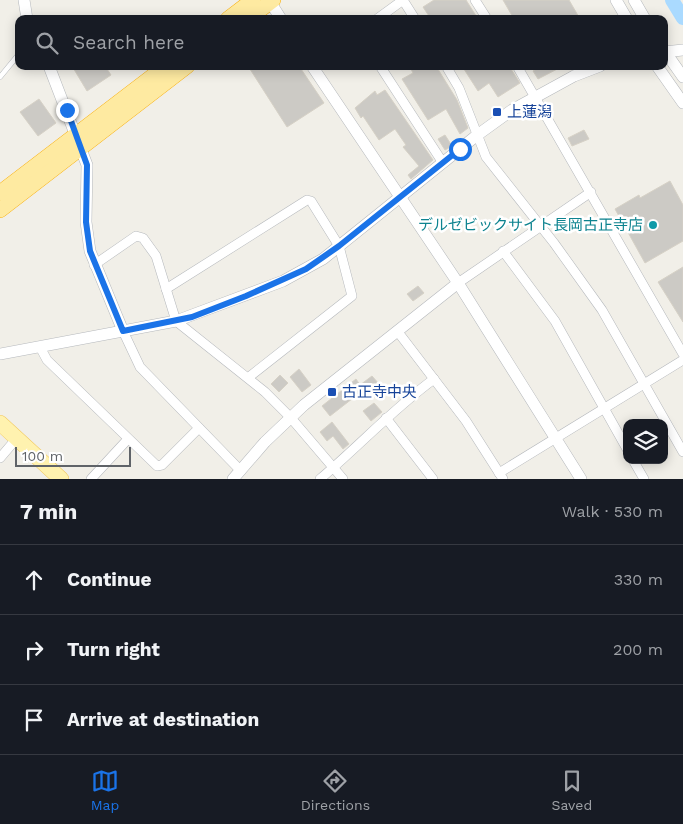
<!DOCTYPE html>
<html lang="en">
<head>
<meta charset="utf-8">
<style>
  :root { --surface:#171b24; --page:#20242c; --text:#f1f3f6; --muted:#9ea1a6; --line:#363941; --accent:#1a73e8 }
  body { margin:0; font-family:"Work Sans","Noto Sans JP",sans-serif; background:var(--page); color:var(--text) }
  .controls { position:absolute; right:15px; bottom:15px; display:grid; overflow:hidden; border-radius:10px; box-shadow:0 2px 12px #0003 }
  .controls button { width:45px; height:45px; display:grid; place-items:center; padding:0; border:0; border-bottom:1px solid var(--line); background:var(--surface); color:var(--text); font:25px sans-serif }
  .scale { position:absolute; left:15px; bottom:12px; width:116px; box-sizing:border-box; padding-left:5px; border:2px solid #5f6368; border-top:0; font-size:14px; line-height:18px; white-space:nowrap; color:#5f6368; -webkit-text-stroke:4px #fff; paint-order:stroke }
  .stop { position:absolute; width:15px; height:15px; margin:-11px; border:4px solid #1a73e8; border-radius:50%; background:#fff }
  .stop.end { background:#1a73e8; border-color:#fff; box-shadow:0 1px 5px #0008 }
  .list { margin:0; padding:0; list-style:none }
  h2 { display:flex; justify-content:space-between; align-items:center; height:65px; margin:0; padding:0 20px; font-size:21px }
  h2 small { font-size:16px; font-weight:400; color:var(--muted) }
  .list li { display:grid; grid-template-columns:32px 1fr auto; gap:15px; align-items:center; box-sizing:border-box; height:70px; padding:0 20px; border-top:1px solid var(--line) }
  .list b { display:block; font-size:19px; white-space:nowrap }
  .list em { font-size:16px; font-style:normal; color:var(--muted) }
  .icon { flex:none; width:28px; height:28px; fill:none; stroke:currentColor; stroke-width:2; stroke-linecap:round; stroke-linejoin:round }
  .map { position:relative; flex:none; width:683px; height:479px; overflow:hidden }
  .search { position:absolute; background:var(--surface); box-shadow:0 2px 12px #0003; left:15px; right:15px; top:15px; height:55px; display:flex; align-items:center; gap:12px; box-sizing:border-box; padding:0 18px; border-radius:10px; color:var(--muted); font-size:19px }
  .sheet { height:275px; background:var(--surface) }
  nav { display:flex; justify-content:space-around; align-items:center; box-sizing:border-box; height:70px; border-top:1px solid var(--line); background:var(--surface); font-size:14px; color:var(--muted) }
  nav a { display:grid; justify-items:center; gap:2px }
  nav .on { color:var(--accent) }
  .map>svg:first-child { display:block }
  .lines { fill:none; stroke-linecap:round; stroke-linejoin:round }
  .river { stroke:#aadaff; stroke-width:14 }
  .building { fill:#cccac5; stroke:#d6d1c6 }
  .service-casing { stroke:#b5b8bc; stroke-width:5.5 }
  .minor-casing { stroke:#b5b8bc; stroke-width:10 }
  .tertiary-casing { stroke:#b5b8bc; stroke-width:12 }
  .primary-casing { stroke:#f2c960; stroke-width:16 }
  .trunk-casing { stroke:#f9ab00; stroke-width:16 }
  .service { stroke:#fff; stroke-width:4.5 }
  .minor { stroke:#fff; stroke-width:9 }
  .tertiary { stroke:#fff; stroke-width:11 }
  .primary { stroke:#fff2af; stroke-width:15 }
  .trunk { stroke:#feeaa1; stroke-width:15 }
  .route { stroke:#1a73e8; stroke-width:6 }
  .transit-dot { fill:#1a4fb4; stroke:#fff; stroke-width:2 }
  .culture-dot { fill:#0f9aa8; stroke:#fff; stroke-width:2 }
  .labels { text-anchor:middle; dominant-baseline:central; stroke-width:5; stroke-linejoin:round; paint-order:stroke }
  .transit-label { font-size:15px; fill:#164399; stroke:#fff; text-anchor:start }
  .culture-label { font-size:15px; fill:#0d838f; stroke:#fff; text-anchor:end }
</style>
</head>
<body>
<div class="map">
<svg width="683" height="479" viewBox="0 0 683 479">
  <rect width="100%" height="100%" fill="#f1efe8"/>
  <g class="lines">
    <polyline class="river" points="672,0 683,18"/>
  </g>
  <g class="building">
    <polygon points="434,0 466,0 478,19 431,19 423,7"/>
    <polygon points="503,0 569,0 580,19 514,19"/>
    <polygon points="72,66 105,66 111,75 87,91"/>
    <polygon points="248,66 299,66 324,103 287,127"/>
    <polygon points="415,66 436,66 457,100 468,128 460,134 446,109 428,120 402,79 413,73 411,69"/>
    <polygon points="462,66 509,66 520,83 498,97 489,83 478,91"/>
    <polygon points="541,66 563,66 538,79 533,71"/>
    <polygon points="385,90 433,160 411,179 408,175 419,166 403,147 406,145 395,129 379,140 363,116 361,118 355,108 375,91 377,95"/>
    <polygon points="39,99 56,123 38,136 20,112"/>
    <polygon points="584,130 589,139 572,146 568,138"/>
    <polygon points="445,135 452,146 445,150 438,139"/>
    <polygon points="670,181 683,205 683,241 645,263 615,209 639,195 640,198"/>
    <polygon points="683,267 683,322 658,282"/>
    <polygon points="418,286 424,293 413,301 407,294"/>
    <polygon points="299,369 311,385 302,392 290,377"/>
    <polygon points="280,375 288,383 279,392 271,384"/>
    <polygon points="372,376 379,384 369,392 366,388 330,416 322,406 356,379 360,385"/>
    <polygon points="374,403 382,412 371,421 363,411"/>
    <polygon points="332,422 349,444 343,449 333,436 327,441 320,432"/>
  </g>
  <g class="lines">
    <defs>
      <polyline id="service" points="0,77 19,54"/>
      <g id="minor">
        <polyline points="403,0 415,19"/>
        <polyline points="475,0 487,19"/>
        <polyline points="377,19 403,0"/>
        <polyline points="380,66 443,163"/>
        <polyline points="446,66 459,88 486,157 554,243 602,310 683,452"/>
        <polyline points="517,66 683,354"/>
        <polyline points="503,251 555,321 627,449"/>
        <polyline points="94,265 136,236 143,238 156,256 176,321 265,392 291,418 343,479"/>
        <polyline points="458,283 591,192"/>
        <polyline points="166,289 307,200 311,201 339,246 352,296 249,377"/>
        <polyline points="123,331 140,367 241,471"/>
        <polyline points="398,332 466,421 503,479"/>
        <polyline points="40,347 47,360 157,466 162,465 199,428"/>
        <polyline points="386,418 433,479"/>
        <polyline points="0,458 17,438"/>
        <polyline points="633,460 644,479"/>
        <polyline points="499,473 683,360"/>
        <polyline points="91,479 128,439"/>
        <path d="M320,479C359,446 393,409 434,379"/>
      </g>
      <g id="tertiary">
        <polyline points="24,0 27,19"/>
        <polyline points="269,0 281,19"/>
        <polyline points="616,0 627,19"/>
        <polyline points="634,0 645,19"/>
        <polyline points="664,50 683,77"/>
        <polyline points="664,52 683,50"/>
        <polyline points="49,66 87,165 86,222 90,251 123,331"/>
        <polyline points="312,66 458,283 581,479"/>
        <polyline points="657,66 683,103"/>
        <polyline points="0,354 176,321 283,281 323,259 476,136 512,110 574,76 600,66"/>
        <polyline points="233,479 265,442 304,405 458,283"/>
      </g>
      <polyline id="primary" points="0,423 61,479"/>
      <g id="trunk">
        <polyline points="228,19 253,0"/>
        <polyline points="248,19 273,0"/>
        <polyline points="0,193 166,66"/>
        <polyline points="0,210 187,66"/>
      </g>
    </defs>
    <use href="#service" class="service-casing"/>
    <use href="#minor" class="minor-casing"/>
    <use href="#tertiary" class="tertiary-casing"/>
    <use href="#primary" class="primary-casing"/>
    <use href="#trunk" class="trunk-casing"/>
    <use href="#service" class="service"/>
    <use href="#minor" class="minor"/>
    <use href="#tertiary" class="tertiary"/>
    <use href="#primary" class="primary"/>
    <use href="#trunk" class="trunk"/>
  </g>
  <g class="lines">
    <polyline class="route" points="67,110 87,165 86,222 90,251 123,331 192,317 246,296 306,269 339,246 460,149"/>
  </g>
  <g class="transit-dot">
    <rect x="492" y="107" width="10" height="10" rx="2.5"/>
    <rect x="327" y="387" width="10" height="10" rx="2.5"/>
  </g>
  <circle class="culture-dot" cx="653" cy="225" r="5"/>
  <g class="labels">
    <g class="transit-label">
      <text x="507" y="112">上蓮潟</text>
      <text x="342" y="392">古正寺中央</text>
    </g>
    <g class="culture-label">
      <text x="643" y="225">デルゼビックサイト長岡古正寺店</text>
    </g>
  </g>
</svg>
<div class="controls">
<button><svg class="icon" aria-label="layers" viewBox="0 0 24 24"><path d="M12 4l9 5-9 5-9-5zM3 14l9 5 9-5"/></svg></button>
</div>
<div class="scale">100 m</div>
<div class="stop" style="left:460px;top:149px"></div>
<div class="stop end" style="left:67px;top:110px"></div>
<div class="search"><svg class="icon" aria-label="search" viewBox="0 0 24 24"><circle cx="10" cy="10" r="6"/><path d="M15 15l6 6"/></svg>Search here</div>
</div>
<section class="sheet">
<h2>7 min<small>Walk · 530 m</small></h2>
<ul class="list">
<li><svg class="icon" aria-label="ahead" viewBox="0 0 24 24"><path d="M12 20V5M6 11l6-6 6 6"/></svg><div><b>Continue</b></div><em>330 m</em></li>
<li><svg class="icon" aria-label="right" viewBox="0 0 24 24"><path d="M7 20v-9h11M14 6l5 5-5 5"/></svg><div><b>Turn right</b></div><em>200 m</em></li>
<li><svg class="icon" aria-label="arrive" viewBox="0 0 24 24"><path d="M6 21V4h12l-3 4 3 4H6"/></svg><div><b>Arrive at destination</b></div></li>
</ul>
</section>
<nav>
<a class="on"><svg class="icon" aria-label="map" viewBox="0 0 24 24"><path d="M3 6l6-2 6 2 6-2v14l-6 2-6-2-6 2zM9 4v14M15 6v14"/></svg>Map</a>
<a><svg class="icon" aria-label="directions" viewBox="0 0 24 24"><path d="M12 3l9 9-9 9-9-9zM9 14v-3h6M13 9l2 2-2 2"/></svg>Directions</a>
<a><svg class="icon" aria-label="saved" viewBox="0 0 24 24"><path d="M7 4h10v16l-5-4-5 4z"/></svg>Saved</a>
</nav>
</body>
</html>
